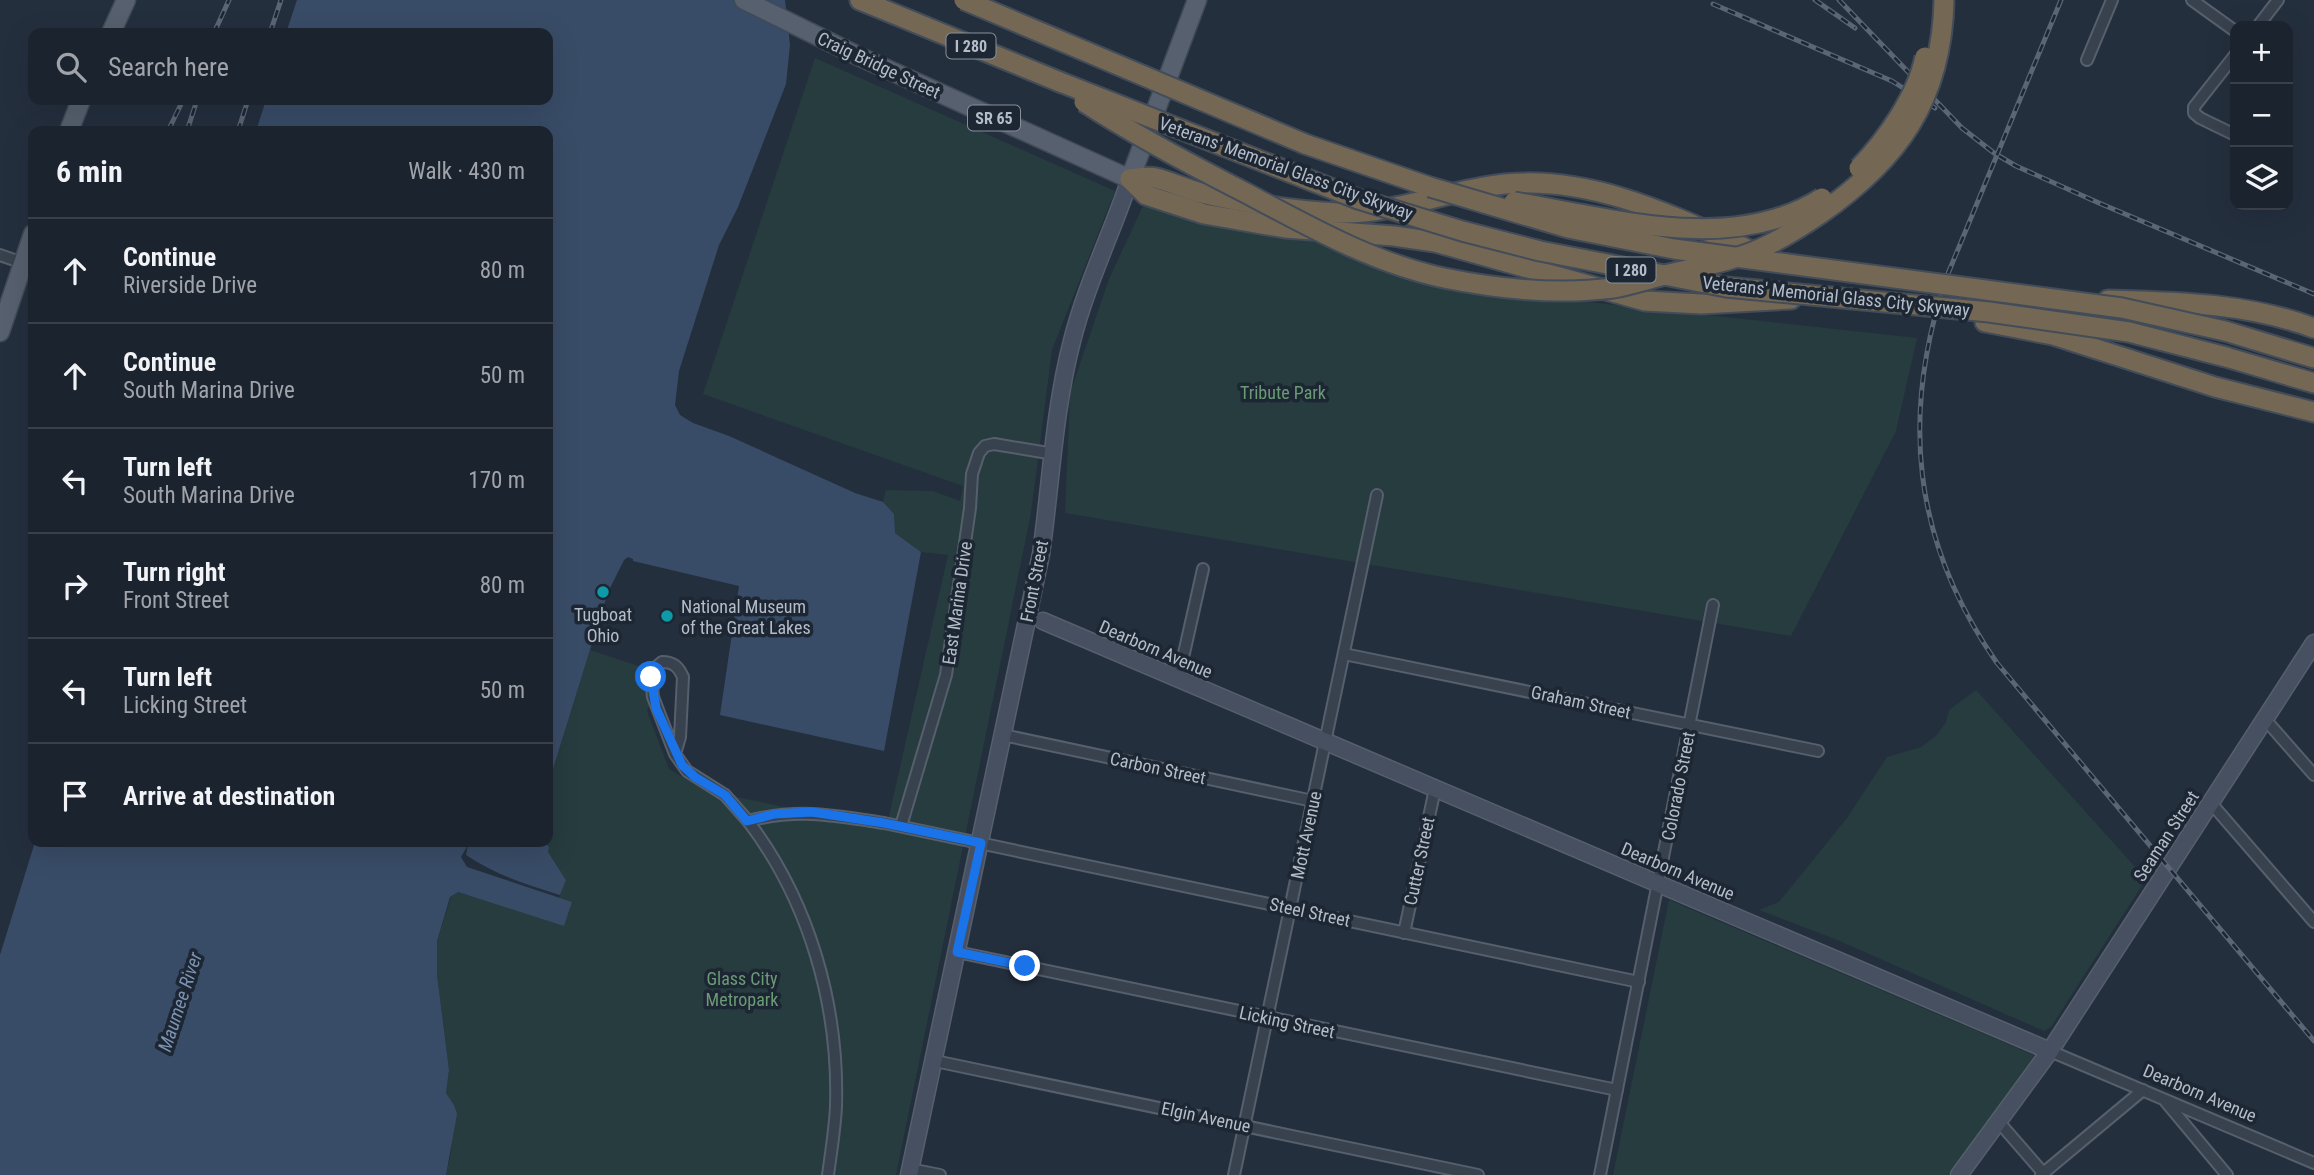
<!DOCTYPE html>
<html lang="en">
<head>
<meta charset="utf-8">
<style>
  :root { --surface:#1b232e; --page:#242b36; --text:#f1f3f6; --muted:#a0a4aa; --line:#39404a }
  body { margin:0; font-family:"Roboto Condensed",sans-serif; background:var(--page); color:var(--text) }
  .controls { position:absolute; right:21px; top:21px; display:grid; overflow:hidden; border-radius:14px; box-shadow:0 7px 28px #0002 }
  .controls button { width:63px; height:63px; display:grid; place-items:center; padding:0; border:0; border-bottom:2px solid var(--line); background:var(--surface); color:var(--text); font:35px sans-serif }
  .stop { position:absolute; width:21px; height:21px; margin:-16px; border:5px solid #1a73e8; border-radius:50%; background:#fff }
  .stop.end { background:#1a73e8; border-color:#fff; box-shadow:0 2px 7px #0008 }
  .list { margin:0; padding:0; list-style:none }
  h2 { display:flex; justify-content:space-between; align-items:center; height:91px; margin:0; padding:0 28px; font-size:30px }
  h2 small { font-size:23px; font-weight:400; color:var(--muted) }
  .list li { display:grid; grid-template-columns:46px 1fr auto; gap:21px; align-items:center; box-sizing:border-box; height:105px; padding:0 28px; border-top:2px solid var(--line) }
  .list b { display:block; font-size:26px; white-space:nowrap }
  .list p { margin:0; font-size:23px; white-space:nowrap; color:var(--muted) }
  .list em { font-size:23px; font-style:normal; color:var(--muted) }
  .icon { flex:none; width:38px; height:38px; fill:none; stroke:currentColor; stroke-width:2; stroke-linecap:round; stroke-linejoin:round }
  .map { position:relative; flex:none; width:2314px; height:1175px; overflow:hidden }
  .search { position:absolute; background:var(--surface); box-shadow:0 7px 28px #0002; left:28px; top:28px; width:525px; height:77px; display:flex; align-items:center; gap:18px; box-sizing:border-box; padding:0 24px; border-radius:14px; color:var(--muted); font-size:26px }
  .panel { position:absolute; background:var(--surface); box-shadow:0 7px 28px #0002; left:28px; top:126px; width:525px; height:721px; border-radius:14px }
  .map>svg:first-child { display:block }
  .green { fill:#263c3f }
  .water { fill:#394c67 }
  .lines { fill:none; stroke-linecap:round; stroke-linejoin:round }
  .street-casing { stroke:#565f6c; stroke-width:14 }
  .secondary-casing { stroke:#565f6c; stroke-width:19 }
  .primary-casing { stroke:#414a57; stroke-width:21 }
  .highway-casing { stroke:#434c59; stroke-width:23 }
  .street { stroke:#38414e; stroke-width:10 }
  .secondary { stroke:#465061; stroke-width:16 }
  .primary { stroke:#56606e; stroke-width:18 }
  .highway { stroke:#746855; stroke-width:19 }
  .rail-casing { stroke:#5a6575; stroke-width:5 }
  .rail { stroke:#1d2633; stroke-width:2.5; stroke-dasharray:8; stroke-linecap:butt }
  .highway-bridge-casing { stroke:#434c59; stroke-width:23; stroke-linecap:butt }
  .highway-bridge { stroke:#746855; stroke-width:19 }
  .route { stroke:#1a73e8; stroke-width:9 }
  .culture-dot { fill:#0f9aa8; stroke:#1d2633; stroke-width:2.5 }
  .labels { text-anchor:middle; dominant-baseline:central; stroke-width:7; stroke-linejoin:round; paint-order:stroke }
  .shield { fill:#1d2633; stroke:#878f9c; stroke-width:2 }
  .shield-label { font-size:16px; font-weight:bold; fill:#b4bcc9 }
  .street-label { font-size:18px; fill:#b4bcc9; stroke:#1d2633 }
  .park-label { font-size:18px; fill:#6b9a76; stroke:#1d2633 }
  .poi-label { font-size:18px; fill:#b4bcc9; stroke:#1d2633; text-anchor:start }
  .water-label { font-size:19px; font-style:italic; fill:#7c92b1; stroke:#1d2633 }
</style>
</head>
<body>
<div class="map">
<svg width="2314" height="1175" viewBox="0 0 2314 1175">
  <rect width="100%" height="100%" fill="#242f3e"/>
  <g class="green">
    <polygon points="815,58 1115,191 1052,350 1031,513 896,1175 446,1175 451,1153 454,1105 446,1093 449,1070 437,975 437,941 451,897 457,892 564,925 572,902 559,898 566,880 548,852 549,847 545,842 548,842 548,785 590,650 647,669 645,685 651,702 647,711 669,769 705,790 886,829 948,555 921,552 895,533 894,514 883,502 886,490 933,491 960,501 963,486 703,394"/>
    <polygon points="1143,206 1265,232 1320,239 1450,287 1917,338 1896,431 1791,636 1065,513 1070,393 1109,279"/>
    <polygon points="1976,690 2146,879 2051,1027 2044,1031 1835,939 1759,910 1779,902 1847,818 1887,757 1921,747 1937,735 1946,722 1949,710"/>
    <polygon points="1669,900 2036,1056 1948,1175 1613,1175"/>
  </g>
  <g class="water">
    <polygon points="297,0 785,0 790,45 786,84 738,207 719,245 679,371 675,405 680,415 693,423 729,436 855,493 883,502 894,514 895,533 921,552 884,751 720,715 739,586 633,561 633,559 628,557 624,560 608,592 548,785 548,131 256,131 266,100 548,100 548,33 286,33"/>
    <path d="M35,842H545L549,847L548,852L566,880L560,895C526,884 495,875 466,855L468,845L461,857L467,867L572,902L564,926L458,892L450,897L437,941V975L449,1070L446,1093L454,1105L457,1114L446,1175H0V955Z"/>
  </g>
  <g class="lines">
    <defs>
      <g id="street">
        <polyline points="2192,0 2235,31"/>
        <polyline points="2258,26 2278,0"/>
        <polyline points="2235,55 2194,107 2194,113 2200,118 2235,135"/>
        <polyline points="2087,60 2112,0"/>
        <polyline points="0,255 23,263"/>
        <polyline points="1344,654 1818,751"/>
        <polyline points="1178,680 1203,569"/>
        <polyline points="2264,718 2314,775"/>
        <polyline points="1003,735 1313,801"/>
        <path d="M675,754L680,737L683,677C678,666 673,662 662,662L655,668L651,677L653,697L675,754L687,771L725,795L748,821C798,808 833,815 884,823L1639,982"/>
        <polyline points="2211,803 2314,922"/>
        <path d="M748,821C809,901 839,1005 836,1106C835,1129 831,1152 828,1175"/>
        <polyline points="901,826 946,675 970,508 972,474 979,453 985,446 994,444 1054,454"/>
        <polyline points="1404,933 1435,789"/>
        <polyline points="957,952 1617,1090"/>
        <polyline points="2050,1051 2314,1163"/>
        <polyline points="935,1061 1478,1175"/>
        <polyline points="2166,1102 2227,1175"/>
        <polyline points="1998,1121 2045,1175"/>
        <polyline points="910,1169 940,1175"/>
        <polyline points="1234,1175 1377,495"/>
        <polyline points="1600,1175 1713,605"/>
        <polyline points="2041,1175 2143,1090"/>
      </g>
      <g id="secondary">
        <polyline points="1043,621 2050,1051"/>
        <path d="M909,1175L1041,554C1051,483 1054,410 1072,341C1086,285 1112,233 1130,179"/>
        <polyline points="1959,1175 2050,1051 2314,643"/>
      </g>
      <g id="primary">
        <polyline points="744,0 858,56 1130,179 1197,0"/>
        <polyline points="111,33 126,0"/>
        <polyline points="69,131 81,100"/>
        <polyline points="0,332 33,234"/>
      </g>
      <g id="highway">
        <polyline points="860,0 1060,82"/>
        <polyline points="1305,144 1430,187"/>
        <path d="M1130,179C1138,178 1148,176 1156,178C1171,182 1186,189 1201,193C1245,203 1293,211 1338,213C1392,215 1451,189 1505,184C1597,175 1681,220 1763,256"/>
        <polyline points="1130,179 1146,195 1204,214 1285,228 1394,236 1435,242 1645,301 1701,304 1791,299"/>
        <path d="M2108,300C2178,302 2247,303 2314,328"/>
        <polyline points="1985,322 2053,335 2215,387 2314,412"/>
        <polyline points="2225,331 2314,358"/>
        <polyline points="2226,357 2314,383"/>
      </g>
    </defs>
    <use href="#street" class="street-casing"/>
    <use href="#secondary" class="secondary-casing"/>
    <use href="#primary" class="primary-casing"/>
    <use href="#highway" class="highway-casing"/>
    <use href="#street" class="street"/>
    <use href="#secondary" class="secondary"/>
    <use href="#primary" class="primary"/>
    <use href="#highway" class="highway"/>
    <defs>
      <g id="rail">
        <polyline points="1815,0 1855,28"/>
        <polyline points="1839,0 1962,128 1994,153 2016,166 2099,203 2314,294"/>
        <path d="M2061,0L1947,276C1900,415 1912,541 1997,663L2314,1041"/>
        <polyline points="1713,4 1892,81 1935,108"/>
        <polyline points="214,33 229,0"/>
        <polyline points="270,33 281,0"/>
        <polyline points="168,131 183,100"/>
        <polyline points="187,131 197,100"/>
        <polyline points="238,131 248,100"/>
      </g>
    </defs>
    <use href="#rail" class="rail-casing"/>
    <use href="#rail" class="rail"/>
    <defs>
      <g id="highway-bridge">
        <polyline points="964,0 1305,144"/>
        <polyline points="1060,82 1358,199 1462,231 1540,251 1726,287 1989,312 2129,332 2226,357"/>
        <path d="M1084,102C1136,136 1191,165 1246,193C1310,227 1373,263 1444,278C1498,289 1558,295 1613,288C1632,285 1651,278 1669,274C1693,268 1718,264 1741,256C1767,248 1798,229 1820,214C1899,159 1942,99 1944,0"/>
        <path d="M1859,168C1887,139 1917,96 1925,57"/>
        <polyline points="1430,187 1568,228 1674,249 2122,308 2225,331"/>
        <path d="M1514,202C1612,218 1732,255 1822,198"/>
      </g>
    </defs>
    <use href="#highway-bridge" class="highway-bridge-casing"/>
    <use href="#highway-bridge" class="highway-bridge"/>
  </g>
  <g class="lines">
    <polyline class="route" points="651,677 656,708 682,765 695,777 725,795 747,821 775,814 812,812 884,823 981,843 957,952 1025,966"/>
  </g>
  <g class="culture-dot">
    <circle cx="603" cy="592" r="7"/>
    <circle cx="667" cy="616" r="7"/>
  </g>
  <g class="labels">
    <g class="shield">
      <rect x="946.5" y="33.5" width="49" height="25" rx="5"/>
      <rect x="968" y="105.5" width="52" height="25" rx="5"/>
      <rect x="1606.5" y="257.5" width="49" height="25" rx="5"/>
    </g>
    <g class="shield-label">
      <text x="971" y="46">I 280</text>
      <text x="994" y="118">SR 65</text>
      <text x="1631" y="270">I 280</text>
    </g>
    <g class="street-label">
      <text transform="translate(879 65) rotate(25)">Craig Bridge Street</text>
      <text transform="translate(1286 168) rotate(20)">Veterans' Memorial Glass City Skyway</text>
      <text transform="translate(1836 296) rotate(6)">Veterans' Memorial Glass City Skyway</text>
      <text transform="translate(1034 581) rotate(-79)">Front Street</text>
      <text transform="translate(957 603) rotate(-82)">East Marina Drive</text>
      <text transform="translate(1156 649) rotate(23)">Dearborn Avenue</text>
      <text transform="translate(1581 702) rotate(12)">Graham Street</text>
      <text transform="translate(1158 768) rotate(12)">Carbon Street</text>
      <text transform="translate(1678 786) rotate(-79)">Colorado Street</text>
      <text transform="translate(1306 835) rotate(-78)">Mott Avenue</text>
      <text transform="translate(2166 836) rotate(-57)">Seaman Street</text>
      <text transform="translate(1419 861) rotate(-78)">Cutter Street</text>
      <text transform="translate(1678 871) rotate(23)">Dearborn Avenue</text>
      <text transform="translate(1310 912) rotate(12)">Steel Street</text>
      <text transform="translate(1287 1022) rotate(12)">Licking Street</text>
      <text transform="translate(2200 1093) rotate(23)">Dearborn Avenue</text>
      <text transform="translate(1206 1117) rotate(12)">Elgin Avenue</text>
    </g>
    <g class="park-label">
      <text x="1283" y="392">Tribute Park</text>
      <text x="742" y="978">Glass City<tspan x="742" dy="21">Metropark</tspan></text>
    </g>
    <g class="poi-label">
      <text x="681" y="606">National Museum<tspan x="681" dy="21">of the Great Lakes</tspan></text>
      <text x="603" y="614" text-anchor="middle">Tugboat<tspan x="603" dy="21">Ohio</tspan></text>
    </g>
    <g class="water-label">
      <text transform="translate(180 1002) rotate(-72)">Maumee River</text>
    </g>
  </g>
</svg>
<div class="controls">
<button>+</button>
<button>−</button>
<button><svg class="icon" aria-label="layers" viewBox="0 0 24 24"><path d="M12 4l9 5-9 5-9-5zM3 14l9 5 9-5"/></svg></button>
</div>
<div class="stop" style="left:651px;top:677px"></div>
<div class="stop end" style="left:1025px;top:966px"></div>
<div class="search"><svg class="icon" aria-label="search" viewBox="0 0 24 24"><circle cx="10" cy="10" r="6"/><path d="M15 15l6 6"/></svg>Search here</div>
<section class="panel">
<h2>6 min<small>Walk · 430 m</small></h2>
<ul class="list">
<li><svg class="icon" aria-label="ahead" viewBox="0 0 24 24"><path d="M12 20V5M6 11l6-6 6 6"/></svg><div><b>Continue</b><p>Riverside Drive</p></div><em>80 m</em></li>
<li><svg class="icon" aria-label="ahead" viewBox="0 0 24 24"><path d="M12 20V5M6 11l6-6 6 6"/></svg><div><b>Continue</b><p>South Marina Drive</p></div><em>50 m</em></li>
<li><svg class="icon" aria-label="left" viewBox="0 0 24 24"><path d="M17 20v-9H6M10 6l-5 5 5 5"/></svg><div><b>Turn left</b><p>South Marina Drive</p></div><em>170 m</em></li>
<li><svg class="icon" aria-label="right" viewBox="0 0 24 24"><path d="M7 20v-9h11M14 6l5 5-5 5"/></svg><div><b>Turn right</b><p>Front Street</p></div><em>80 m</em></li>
<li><svg class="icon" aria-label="left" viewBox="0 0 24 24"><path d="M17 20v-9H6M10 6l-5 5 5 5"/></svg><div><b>Turn left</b><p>Licking Street</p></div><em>50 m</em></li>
<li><svg class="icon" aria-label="arrive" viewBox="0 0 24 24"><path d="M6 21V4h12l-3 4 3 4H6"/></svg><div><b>Arrive at destination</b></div></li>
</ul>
</section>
</div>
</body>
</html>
